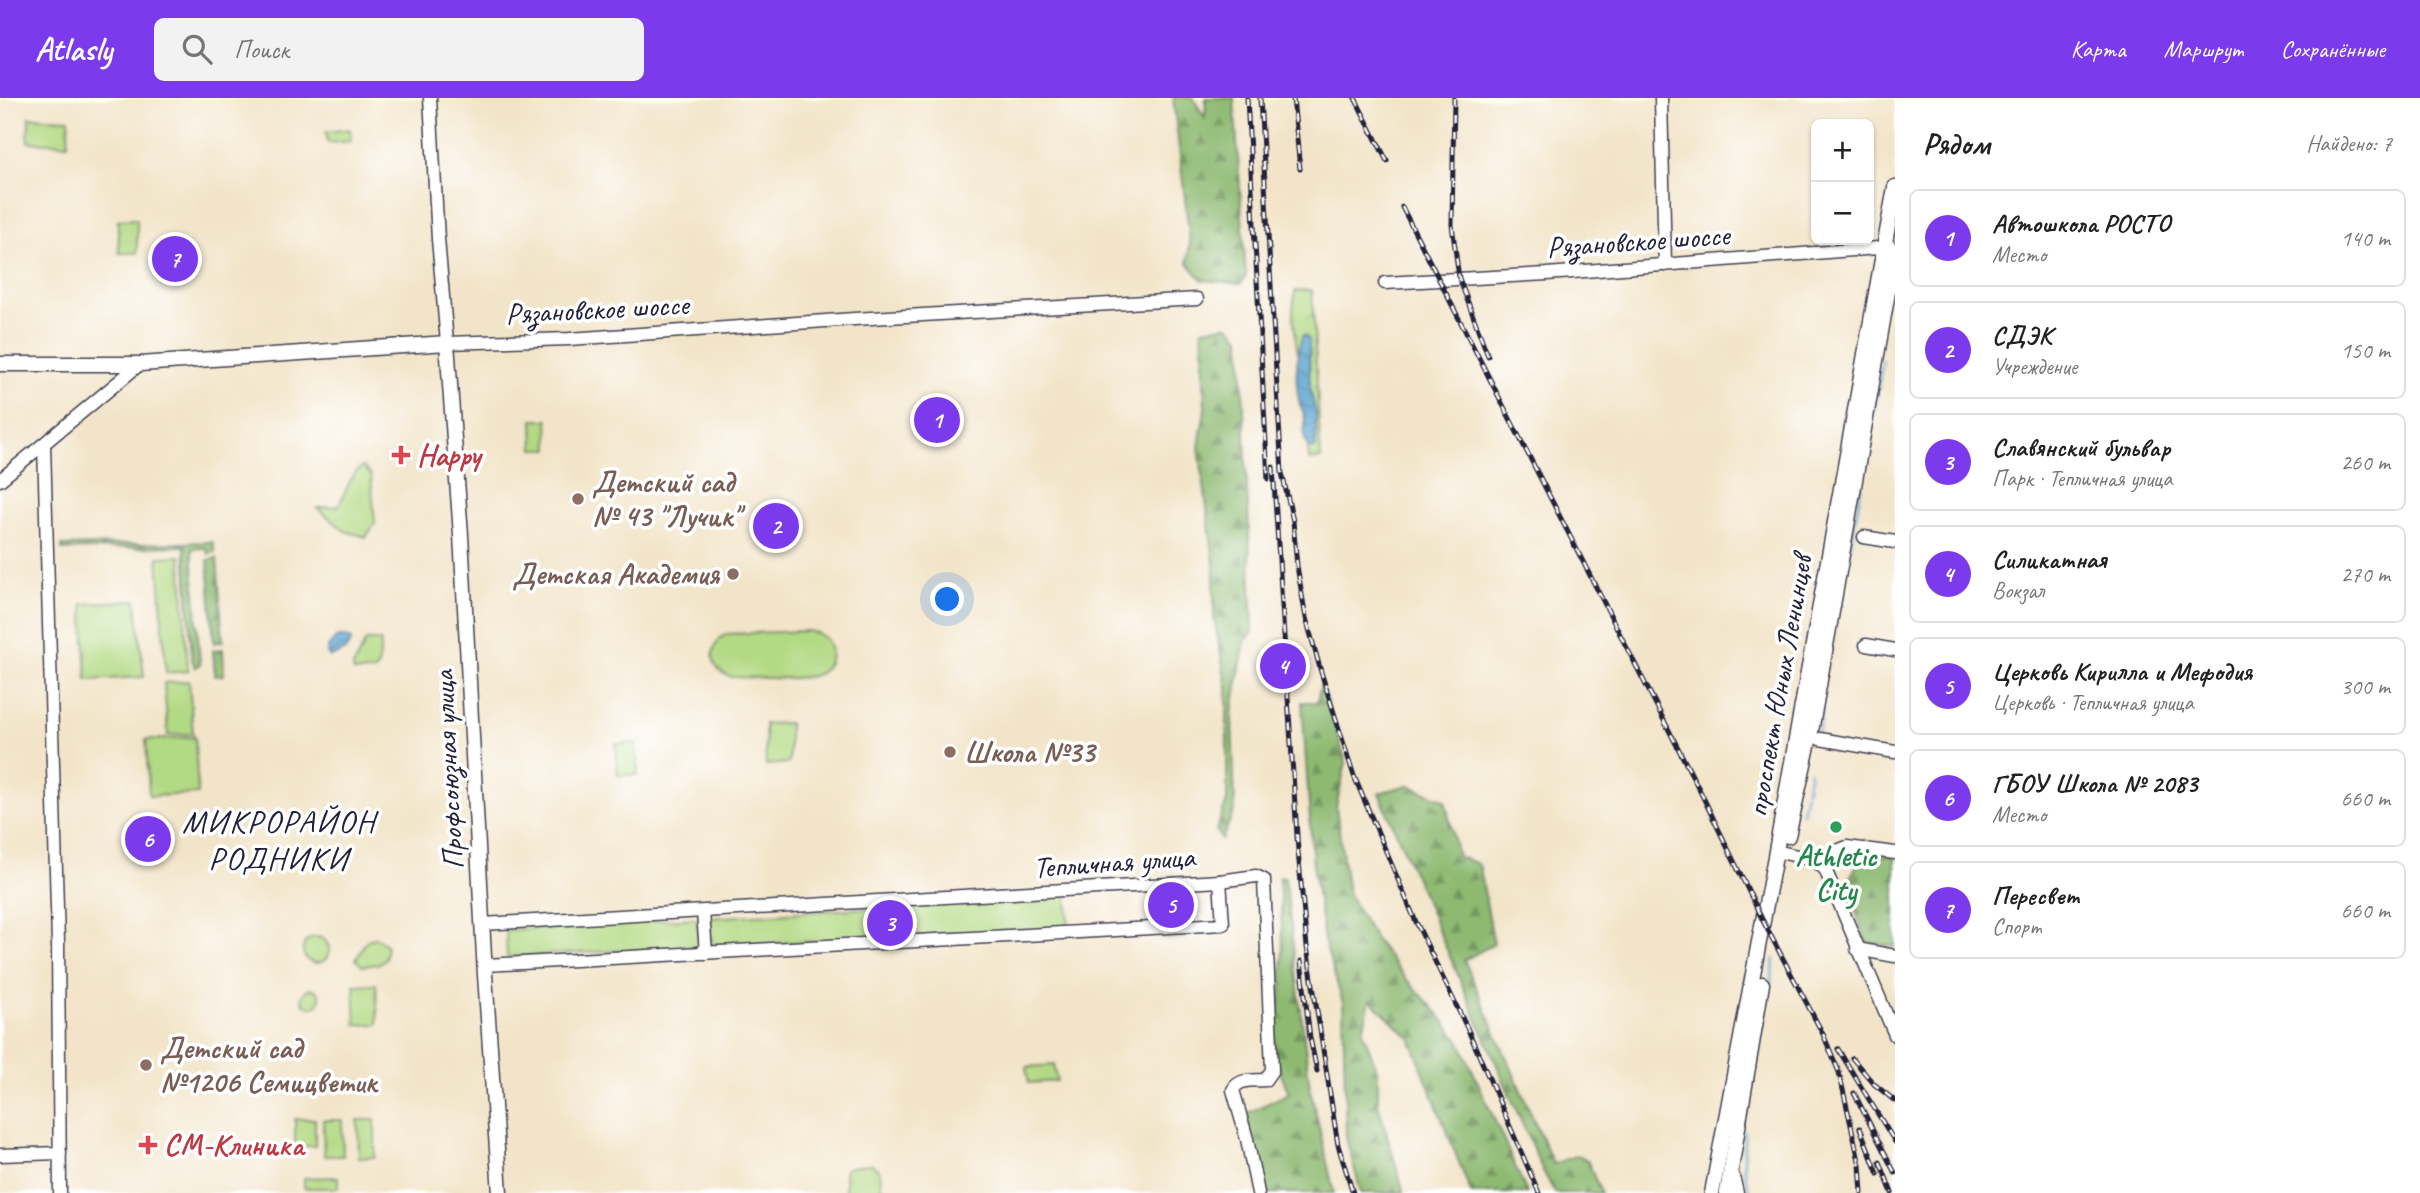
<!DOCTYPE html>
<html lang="ru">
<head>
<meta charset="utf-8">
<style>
  :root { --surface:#fff; --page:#f2f2f2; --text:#222; --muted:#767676; --line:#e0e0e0; --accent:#7c3aed }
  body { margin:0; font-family:Caveat,sans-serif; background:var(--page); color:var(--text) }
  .controls { position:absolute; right:21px; top:21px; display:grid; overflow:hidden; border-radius:10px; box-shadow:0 2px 5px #0004 }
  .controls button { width:63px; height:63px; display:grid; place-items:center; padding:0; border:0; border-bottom:2px solid var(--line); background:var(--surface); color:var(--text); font:35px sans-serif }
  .you { position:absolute; left:948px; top:502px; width:24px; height:24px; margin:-18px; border:5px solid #fff; border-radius:50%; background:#1a73e8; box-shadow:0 0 0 10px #1a73e833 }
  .badge { display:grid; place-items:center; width:46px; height:46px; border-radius:50%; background:var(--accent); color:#fff; font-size:23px; font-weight:700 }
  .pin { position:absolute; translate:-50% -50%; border:4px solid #fff; box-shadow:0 2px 7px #0006 }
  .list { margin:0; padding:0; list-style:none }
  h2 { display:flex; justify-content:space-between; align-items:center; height:91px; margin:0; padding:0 28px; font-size:30px }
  h2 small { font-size:23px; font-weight:400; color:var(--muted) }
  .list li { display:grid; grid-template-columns:46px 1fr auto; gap:21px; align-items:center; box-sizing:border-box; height:98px; margin:0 14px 14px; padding:0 14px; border:2px solid var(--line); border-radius:10px }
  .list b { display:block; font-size:26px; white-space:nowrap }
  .list p { margin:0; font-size:23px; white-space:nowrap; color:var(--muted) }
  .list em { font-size:23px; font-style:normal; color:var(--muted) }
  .icon { flex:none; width:38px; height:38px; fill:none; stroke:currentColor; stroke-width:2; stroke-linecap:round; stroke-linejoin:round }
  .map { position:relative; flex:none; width:1895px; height:1095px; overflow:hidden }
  header { display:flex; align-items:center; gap:42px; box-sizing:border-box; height:98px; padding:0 35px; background:var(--accent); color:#fff }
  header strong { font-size:33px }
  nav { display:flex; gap:38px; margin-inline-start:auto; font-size:24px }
  .search { width:490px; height:63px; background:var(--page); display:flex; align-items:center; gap:18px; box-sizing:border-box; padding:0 24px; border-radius:10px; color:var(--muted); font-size:26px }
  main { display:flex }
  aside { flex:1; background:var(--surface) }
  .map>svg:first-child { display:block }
  .grass { fill:url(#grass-tufts); stroke:#6a7e5f; stroke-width:2 }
  .forest { fill:url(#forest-firs); stroke:#586e56; stroke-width:2 }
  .park { fill:#b2d983; stroke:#6a7e5f; stroke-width:2 }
  .water { fill:url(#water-waves); stroke:#3c6284; stroke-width:2 }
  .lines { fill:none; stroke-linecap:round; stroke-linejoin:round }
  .stream { stroke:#56a2ce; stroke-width:2.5 }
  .minor-casing { stroke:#413f50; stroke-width:15 }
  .major-casing { stroke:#413f50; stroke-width:17 }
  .minor { stroke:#fff; stroke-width:12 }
  .major { stroke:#fff; stroke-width:14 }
  .rail-casing { stroke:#22223b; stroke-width:5 }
  .rail { stroke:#fff; stroke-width:2.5; stroke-dasharray:8; stroke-linecap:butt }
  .health-dot { fill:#e0444e; stroke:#fff; stroke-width:2.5 }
  .education-dot { fill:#8d6e63; stroke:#fff; stroke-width:2.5 }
  .leisure-dot { fill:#2e9e5b; stroke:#fff; stroke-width:2.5 }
  .labels { text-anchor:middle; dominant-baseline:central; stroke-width:7; stroke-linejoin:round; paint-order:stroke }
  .street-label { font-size:30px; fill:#22223b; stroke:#fff }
  .health-label { font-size:30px; font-weight:bold; fill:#be3a42; stroke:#fff; text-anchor:start }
  .education-label { font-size:30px; font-weight:bold; fill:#785e54; stroke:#fff; text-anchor:start }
  .leisure-label { font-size:30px; font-weight:bold; fill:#27864d; stroke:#fff }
  .neighbourhood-label { font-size:32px; letter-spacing:2px; fill:#22223b; stroke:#fff }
</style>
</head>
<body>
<header>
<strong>Atlasly</strong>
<div class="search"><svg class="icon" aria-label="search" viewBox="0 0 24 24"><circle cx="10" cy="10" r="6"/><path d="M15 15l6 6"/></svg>Поиск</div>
<nav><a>Карта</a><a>Маршрут</a><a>Сохранённые</a></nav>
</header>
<main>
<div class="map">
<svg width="1895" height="1095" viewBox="0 0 1895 1095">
  <defs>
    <pattern id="grass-tufts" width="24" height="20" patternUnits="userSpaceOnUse" patternTransform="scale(1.75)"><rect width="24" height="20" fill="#b2d983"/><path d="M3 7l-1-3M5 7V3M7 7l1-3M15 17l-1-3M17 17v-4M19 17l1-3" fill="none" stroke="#99ba72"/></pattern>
    <pattern id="forest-firs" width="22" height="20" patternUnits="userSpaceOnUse" patternTransform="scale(1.75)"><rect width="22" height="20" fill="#8db971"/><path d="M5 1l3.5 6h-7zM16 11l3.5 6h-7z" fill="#73965e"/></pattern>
    <pattern id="water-waves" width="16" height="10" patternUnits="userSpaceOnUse" patternTransform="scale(1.75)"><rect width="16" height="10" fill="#56a2ce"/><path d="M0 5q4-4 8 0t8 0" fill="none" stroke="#4784a8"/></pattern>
  </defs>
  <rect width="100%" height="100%" fill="#fff"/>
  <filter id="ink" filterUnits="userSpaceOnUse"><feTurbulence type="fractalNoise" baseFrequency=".0143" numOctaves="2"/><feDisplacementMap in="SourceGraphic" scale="14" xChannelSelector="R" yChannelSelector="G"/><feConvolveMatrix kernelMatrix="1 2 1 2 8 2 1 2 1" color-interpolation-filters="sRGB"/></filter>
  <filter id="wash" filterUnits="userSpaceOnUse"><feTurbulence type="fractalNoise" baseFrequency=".00686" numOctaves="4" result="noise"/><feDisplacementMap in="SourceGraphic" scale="28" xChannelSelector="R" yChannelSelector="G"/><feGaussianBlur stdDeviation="1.57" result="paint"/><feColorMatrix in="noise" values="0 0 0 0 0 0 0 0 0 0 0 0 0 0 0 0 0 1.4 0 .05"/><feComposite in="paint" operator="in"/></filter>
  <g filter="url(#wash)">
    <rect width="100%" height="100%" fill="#f2e4c8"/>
    <polygon class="grass" points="1312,192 1321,361 1309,362 1293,215 1295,193"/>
    <g class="forest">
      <polygon points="1173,0 1193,0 1205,20 1206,0 1234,0 1246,178 1241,186 1202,182 1188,165 1190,144"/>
      <polygon points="1229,227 1241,240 1253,534 1245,543 1232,617 1235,711 1222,741 1216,732 1227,703 1227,590 1214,520 1214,464 1199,349 1205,311 1202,231"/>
      <polygon points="213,444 215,454 208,456 207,450 192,451 200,566 195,570 192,561 185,448 62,452 62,448"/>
      <polygon points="217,460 223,543 214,545 208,462"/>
      <polygon points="223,551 224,577 215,578 213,552"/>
      <polygon points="1321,586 1346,664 1336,709 1348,796 1375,841 1406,881 1435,912 1459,942 1527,1095 1471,1095 1410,940 1370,902 1363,933 1378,975 1378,1006 1404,1095 1361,1095 1346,1039 1343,905 1324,842 1313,768 1302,604 1317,604"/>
      <polygon points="1408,687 1445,702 1458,759 1479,766 1494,846 1464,862 1553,1066 1578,1057 1587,1062 1601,1095 1555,1095 1542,1071 1379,695"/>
      <polygon points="1864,755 1895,759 1895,849 1866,844 1846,786"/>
      <polygon points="1279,779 1285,780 1310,990 1334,1095 1261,1095 1246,1016 1289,995 1276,964 1274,933 1281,898 1283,848"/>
    </g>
    <g class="park">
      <polygon points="29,19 69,21 68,46 28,44"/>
      <polygon points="350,31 351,43 328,45 326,34"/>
      <polygon points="137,121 137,155 119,155 118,122"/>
      <polygon points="533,322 548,322 549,351 534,351"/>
      <path d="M363,369L371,377L375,426L366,439L345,433L317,410L338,408C346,396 350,375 363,369Z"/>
      <polygon points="181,458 188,573 166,575 158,459"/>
      <polygon points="136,502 144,579 87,582 83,506"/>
      <path d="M806,533C816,534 825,537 829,546C834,558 828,573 815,577C800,583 751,579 732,579C709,573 707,548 726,536Z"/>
      <polygon points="366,543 381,543 379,565 375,573 354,574 353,569"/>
      <polygon points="189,583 193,636 168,637 164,585"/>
      <polygon points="789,625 789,665 766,667 765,626"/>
      <polygon points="195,639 198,696 149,698 146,642"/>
      <polygon points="636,645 638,677 618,677 616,646"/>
      <polygon points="1067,797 1069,831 712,848 710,820"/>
      <polygon points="697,820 699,848 507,859 506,832"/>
      <circle cx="316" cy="852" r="13"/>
      <path d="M377,840L387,848L385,861L378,866L362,868L356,861C364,852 361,840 377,840Z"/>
      <polygon points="376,886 378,926 356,927 354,887"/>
      <circle cx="311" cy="900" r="9"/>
      <polygon points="1054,967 1057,983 1029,985 1026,969"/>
      <rect x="295" y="1021" width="20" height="27"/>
      <polygon points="323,1022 342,1022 343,1058 324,1058"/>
      <polygon points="358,1022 375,1022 375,1059 359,1060"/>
      <polygon points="872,1066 880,1074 882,1095 845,1095 845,1072 849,1069"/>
      <polygon points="338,1079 338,1090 304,1090 304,1080"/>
    </g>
    <g class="water">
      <path d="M1304,237L1309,241L1310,289L1316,316V350L1310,351C1300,338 1306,333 1305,320C1305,317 1302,312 1301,310C1294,289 1296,259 1302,238Z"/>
      <path d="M337,539H345L351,542C351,551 339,556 330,559L327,556L328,549Z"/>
    </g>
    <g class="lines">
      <g class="stream">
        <polyline points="1848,464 1883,263"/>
        <polyline points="1818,636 1822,612"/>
        <polyline points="1802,715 1810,673"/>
        <polyline points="1747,1016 1775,861"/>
        <polyline points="1744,1033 1744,1071 1750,1095"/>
      </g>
    </g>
  </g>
  <g filter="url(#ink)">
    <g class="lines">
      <defs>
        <g id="minor">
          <polyline points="430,0 438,141 447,245 569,241 854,221 1197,201"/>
          <polyline points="1661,0 1665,167"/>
          <polyline points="1385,185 1547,176 1891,149"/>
          <polyline points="44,347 58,845 60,1095"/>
          <polyline points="0,382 140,266"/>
          <polyline points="1864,439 1895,444"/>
          <polyline points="1866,547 1895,552"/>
          <polyline points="1820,641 1895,654"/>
          <polyline points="1776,753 1814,762 1825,771 1895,937"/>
          <polyline points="1814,762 1847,749 1895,755"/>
          <path d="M1220,783L1256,778L1264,782L1272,972L1265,982C1253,983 1239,980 1233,992L1247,1041L1258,1095"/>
          <polyline points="703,814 706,855"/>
          <polyline points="482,826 1220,783 1223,826 485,867"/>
          <polyline points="1857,851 1895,858"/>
          <polyline points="0,1057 60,1055"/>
          <polyline points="1732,1074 1737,1095"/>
        </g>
        <g id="major">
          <polyline points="0,266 140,266 447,245 461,437 485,877 500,1095"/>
          <polyline points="1788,738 1810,639 1895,154"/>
          <polyline points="1712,1095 1776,753 1895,89"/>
          <polyline points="1727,1095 1762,886"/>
        </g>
      </defs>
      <use href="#minor" class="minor-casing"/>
      <use href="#major" class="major-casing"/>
      <use href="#minor" class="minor"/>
      <use href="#major" class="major"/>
      <defs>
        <g id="rail">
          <polyline points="1247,0 1268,381"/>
          <polyline points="1260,0 1282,375 1293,423 1297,468 1306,520 1321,574 1354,678 1416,824 1468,932 1539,1095"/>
          <polyline points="1293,0 1300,71"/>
          <polyline points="1355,0 1387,63"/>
          <polyline points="1454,0 1452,127 1459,180 1488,258"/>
          <polyline points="1402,109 1701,695 1763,823 1823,936 1839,974 1860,1067 1862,1095"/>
          <polyline points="1273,369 1298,753 1307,849 1338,1047 1353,1095"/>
          <polyline points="1301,863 1310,940 1317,973"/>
          <polyline points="1838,951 1895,1044"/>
          <polyline points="1852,960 1874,986 1895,1003"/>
          <polyline points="1854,995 1895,1075"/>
          <polyline points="1860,1030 1878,1076"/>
          <polyline points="1880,1064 1892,1095"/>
        </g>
      </defs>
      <use href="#rail" class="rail-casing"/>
      <use href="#rail" class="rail"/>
    </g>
  </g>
  <g class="health-dot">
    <path d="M397.5 346.5h7v7h7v7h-7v7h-7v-7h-7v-7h7z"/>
    <path d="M144.5 1036.5h7v7h7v7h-7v7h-7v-7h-7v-7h7z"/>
  </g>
  <g class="education-dot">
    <circle cx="578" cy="401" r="7"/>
    <circle cx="733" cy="476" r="7"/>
    <circle cx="950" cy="654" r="7"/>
    <circle cx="146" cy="967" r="7"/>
  </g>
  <circle class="leisure-dot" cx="1836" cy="729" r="7"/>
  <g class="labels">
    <g class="street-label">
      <text transform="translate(1638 143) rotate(-4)">Рязановское шоссе</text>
      <text transform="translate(597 211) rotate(-3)">Рязановское шоссе</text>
      <text transform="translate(1779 588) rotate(-80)">проспект Юных Ленинцев</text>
      <text transform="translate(448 672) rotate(-93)">Профсоюзная улица</text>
      <text transform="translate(1114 764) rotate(-4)">Тепличная улица</text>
    </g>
    <g class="health-label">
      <text x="417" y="357">Happy</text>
      <text x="164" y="1047">СМ-Клиника</text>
    </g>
    <g class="education-label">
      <text x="592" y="384">Детский сад<tspan x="592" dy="34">№ 43 "Лучик"</tspan></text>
      <text x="719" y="476" text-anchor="end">Детская Академия</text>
      <text x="964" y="654">Школа №33</text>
      <text x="160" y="950">Детский сад<tspan x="160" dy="34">№1206 Семицветик</tspan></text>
    </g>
    <g class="leisure-label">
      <text x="1836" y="758">Athletic<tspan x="1836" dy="34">City</tspan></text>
    </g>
    <g class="neighbourhood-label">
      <text x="279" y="723">МИКРОРАЙОН<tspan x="279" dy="37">РОДНИКИ</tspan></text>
    </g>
  </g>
</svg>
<div class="controls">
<button>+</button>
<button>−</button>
</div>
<div class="you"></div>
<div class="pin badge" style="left:937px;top:322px">1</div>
<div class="pin badge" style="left:776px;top:428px">2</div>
<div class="pin badge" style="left:890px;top:825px">3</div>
<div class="pin badge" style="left:1283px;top:568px">4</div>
<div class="pin badge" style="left:1171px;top:807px">5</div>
<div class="pin badge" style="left:148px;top:741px">6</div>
<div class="pin badge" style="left:175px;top:161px">7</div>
</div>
<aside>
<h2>Рядом<small>Найдено: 7</small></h2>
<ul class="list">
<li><span class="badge">1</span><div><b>Автошкола РОСТО</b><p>Место</p></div><em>140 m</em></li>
<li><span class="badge">2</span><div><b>СДЭК</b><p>Учреждение</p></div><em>150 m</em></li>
<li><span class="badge">3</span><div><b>Славянский бульвар</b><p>Парк · Тепличная улица</p></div><em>260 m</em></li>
<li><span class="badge">4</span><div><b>Силикатная</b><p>Вокзал</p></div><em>270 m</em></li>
<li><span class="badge">5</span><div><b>Церковь Кирилла и Мефодия</b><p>Церковь · Тепличная улица</p></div><em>300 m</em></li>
<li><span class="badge">6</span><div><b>ГБОУ Школа № 2083</b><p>Место</p></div><em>660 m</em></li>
<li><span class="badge">7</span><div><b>Пересвет</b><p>Спорт</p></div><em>660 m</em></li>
</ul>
</aside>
</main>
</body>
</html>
